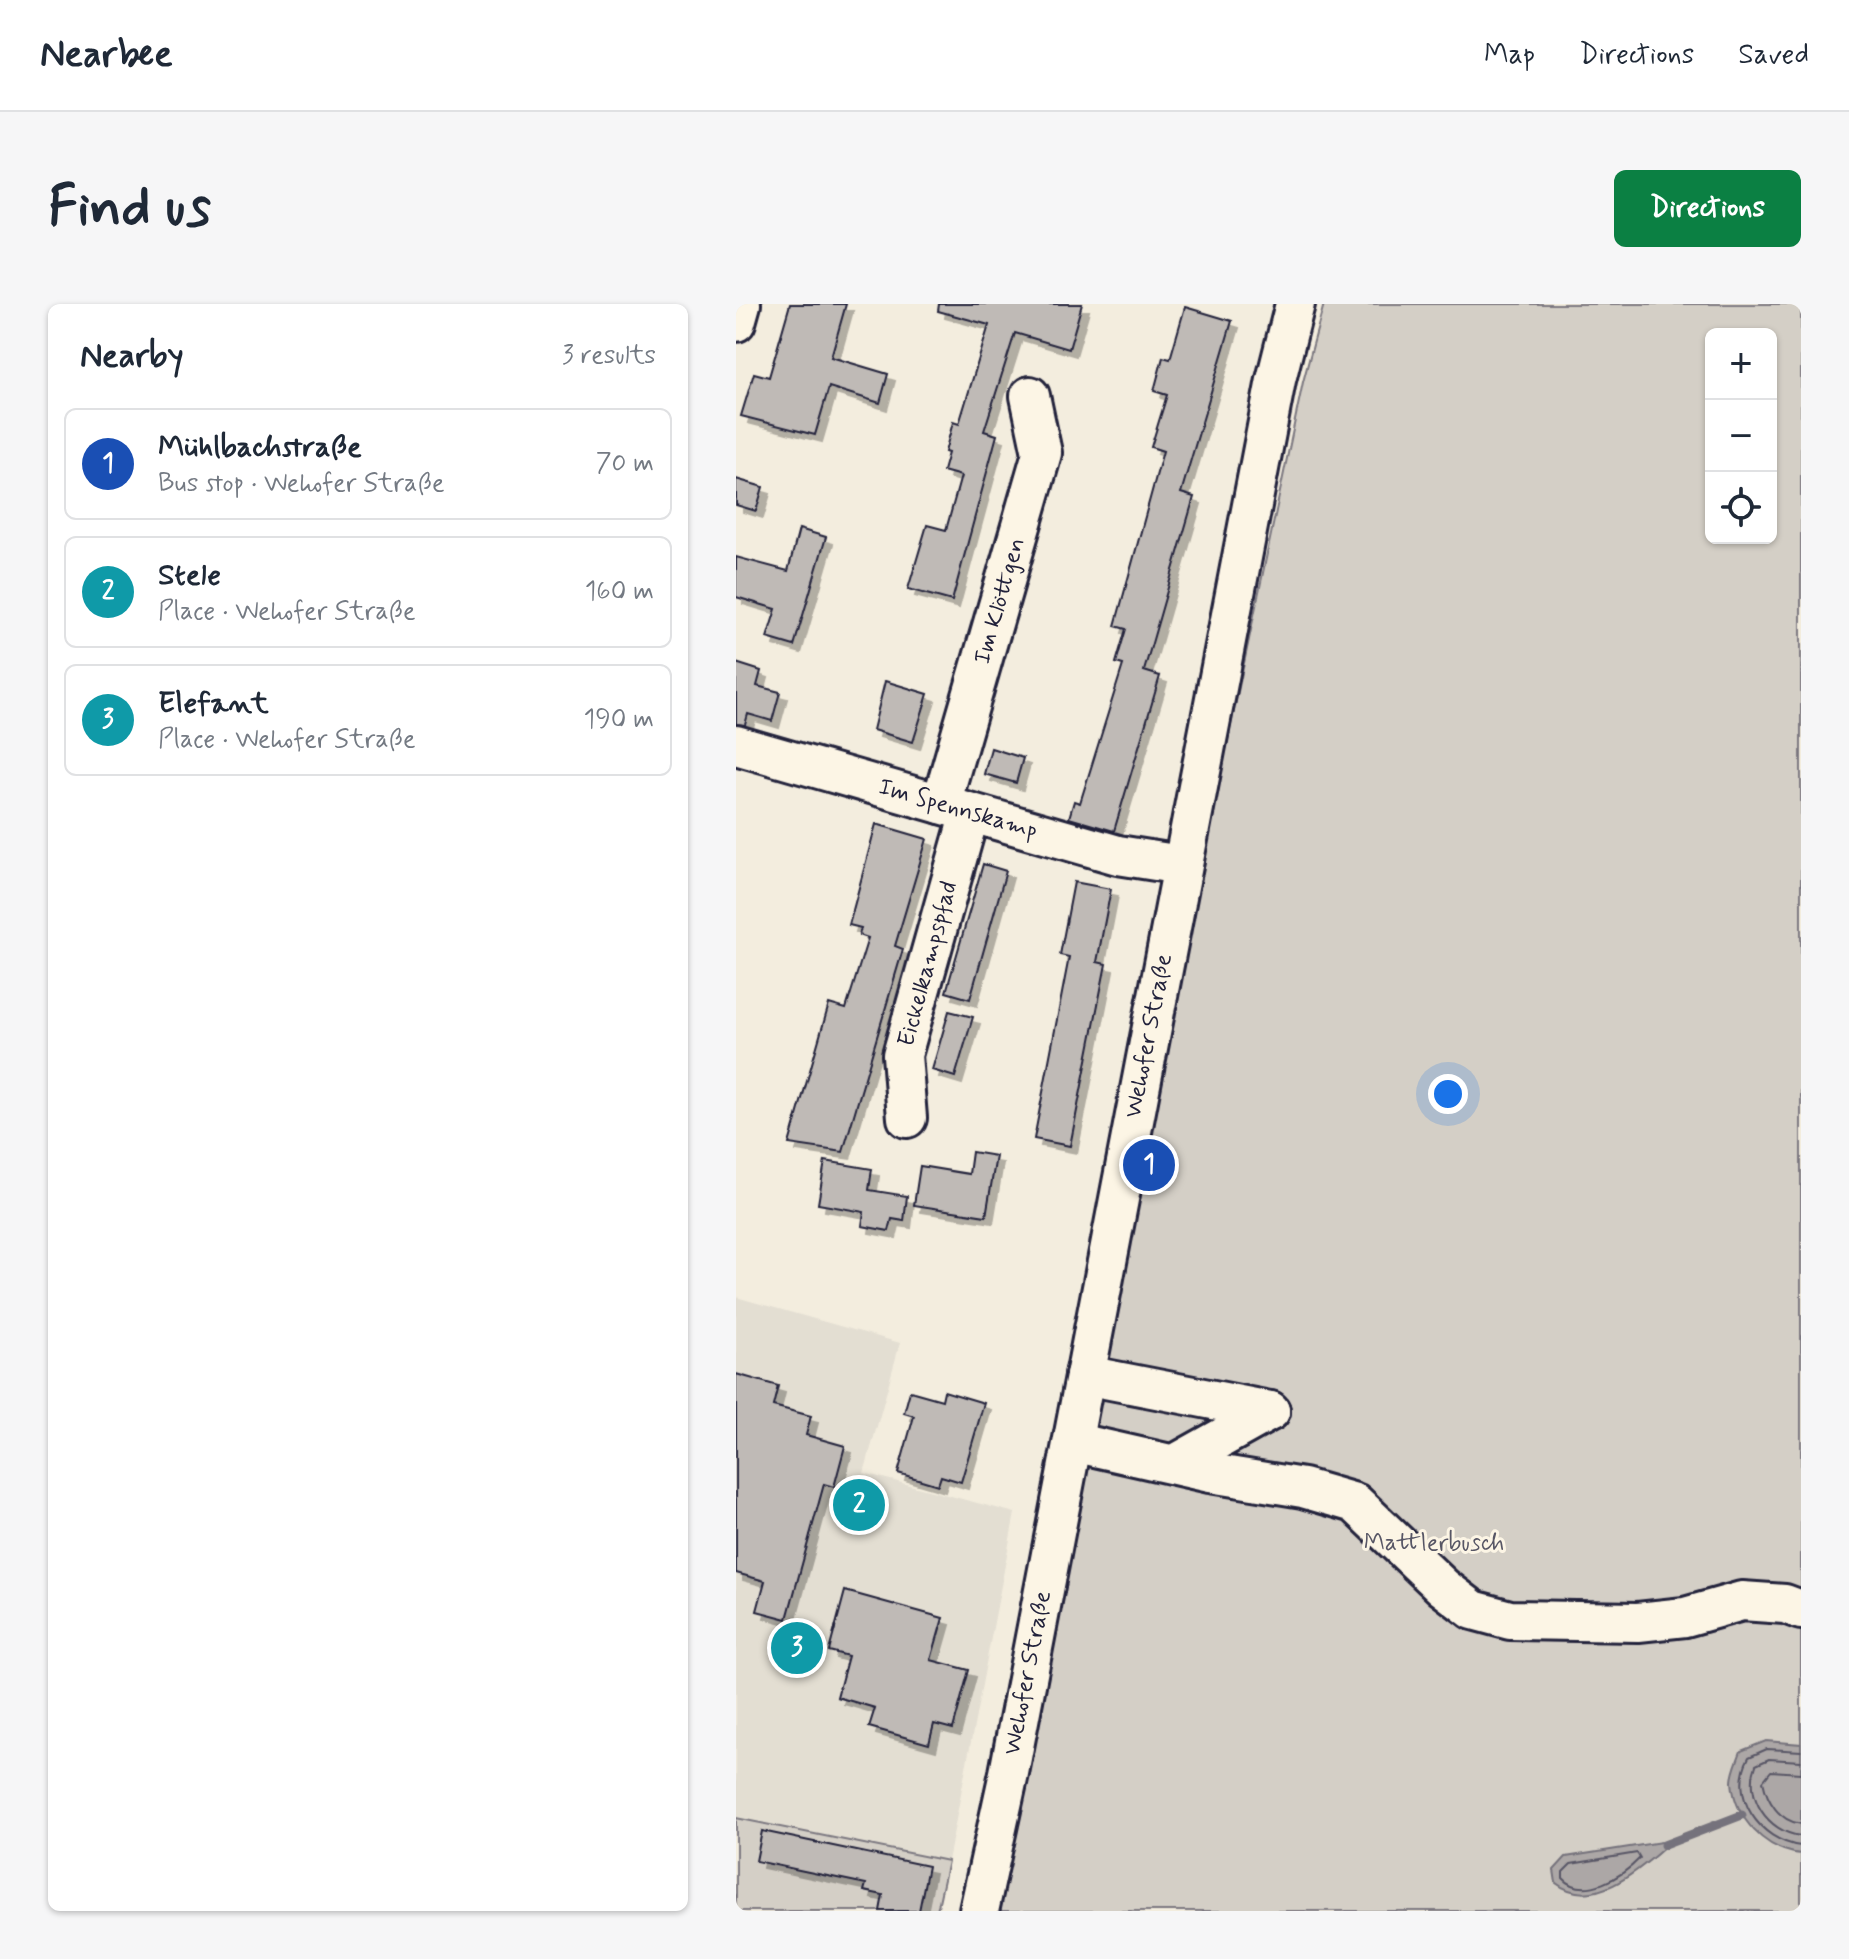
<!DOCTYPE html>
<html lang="en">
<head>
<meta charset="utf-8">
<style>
  :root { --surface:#fff; --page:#f6f6f7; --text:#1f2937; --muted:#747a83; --line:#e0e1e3; --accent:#0b8043 }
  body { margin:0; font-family:Mynerve,sans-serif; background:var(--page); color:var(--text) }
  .controls { position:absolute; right:24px; top:24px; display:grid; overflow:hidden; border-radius:12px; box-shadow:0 2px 6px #0004 }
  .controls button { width:72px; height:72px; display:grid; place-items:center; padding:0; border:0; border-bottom:2px solid var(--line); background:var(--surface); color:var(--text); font:40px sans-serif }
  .you { position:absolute; left:712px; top:790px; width:28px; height:28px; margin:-20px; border:6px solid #fff; border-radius:50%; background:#1a73e8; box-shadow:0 0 0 12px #1a73e833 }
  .badge { display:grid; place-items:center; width:52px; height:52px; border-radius:50%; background:var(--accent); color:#fff; font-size:26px; font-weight:700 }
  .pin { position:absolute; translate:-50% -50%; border:4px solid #fff; box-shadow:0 2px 8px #0006 }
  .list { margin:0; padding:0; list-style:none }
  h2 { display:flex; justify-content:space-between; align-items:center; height:104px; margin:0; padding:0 32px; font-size:34px }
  h2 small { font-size:26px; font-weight:400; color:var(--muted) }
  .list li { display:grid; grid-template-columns:52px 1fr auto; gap:24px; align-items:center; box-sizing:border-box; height:112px; margin:0 16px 16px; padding:0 16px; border:2px solid var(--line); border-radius:12px }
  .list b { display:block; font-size:30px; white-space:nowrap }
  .list p { margin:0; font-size:26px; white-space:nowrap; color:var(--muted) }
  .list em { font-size:26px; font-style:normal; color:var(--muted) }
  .icon { flex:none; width:44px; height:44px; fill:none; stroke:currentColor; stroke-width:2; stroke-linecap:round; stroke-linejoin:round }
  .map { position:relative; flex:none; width:1065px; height:1607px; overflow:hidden; border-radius:12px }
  header { display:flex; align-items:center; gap:48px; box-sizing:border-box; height:112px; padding:0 40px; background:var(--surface); border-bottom:2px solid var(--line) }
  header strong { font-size:38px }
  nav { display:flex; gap:44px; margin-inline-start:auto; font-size:28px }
  .intro { display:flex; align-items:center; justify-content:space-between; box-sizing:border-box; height:192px; padding:0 48px }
  h1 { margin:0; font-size:56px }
  .button { padding:20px 36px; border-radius:12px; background:var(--accent); color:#fff; font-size:28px; font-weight:700 }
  main { display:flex; gap:48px; padding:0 48px }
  aside { flex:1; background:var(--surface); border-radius:12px; box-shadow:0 2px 6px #0004 }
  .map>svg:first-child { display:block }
  .built { fill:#e3ded2 }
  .green { fill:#d4cfc6; stroke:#7b7880; stroke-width:2; fill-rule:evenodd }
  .water { fill:#aca7a6; stroke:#75727b; stroke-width:2 }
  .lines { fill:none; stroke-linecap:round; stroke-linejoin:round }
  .shore { stroke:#595766; stroke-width:2 }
  .stream { stroke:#75727b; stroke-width:9 }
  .building { fill:#bfbab6; stroke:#22223b; stroke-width:2; filter:url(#shadow) }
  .minor-casing { stroke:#22223b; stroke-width:44 }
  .minor { stroke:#fcf5e5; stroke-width:38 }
  .labels { text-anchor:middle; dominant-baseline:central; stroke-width:6; stroke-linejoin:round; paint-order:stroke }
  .street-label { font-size:24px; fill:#22223b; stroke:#fcf5e5 }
  .park-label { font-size:24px; fill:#575665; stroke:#fcf5e5 }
</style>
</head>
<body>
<header>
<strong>Nearbee</strong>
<nav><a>Map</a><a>Directions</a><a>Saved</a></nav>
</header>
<div class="intro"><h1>Find us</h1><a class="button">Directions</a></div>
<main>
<aside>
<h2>Nearby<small>3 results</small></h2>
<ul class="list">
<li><span class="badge" style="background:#1a4fb4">1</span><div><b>Mühlbachstraße</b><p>Bus stop · Wehofer Straße</p></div><em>70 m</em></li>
<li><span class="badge" style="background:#0f9aa8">2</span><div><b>Stele</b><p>Place · Wehofer Straße</p></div><em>160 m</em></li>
<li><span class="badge" style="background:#0f9aa8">3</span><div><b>Elefant</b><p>Place · Wehofer Straße</p></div><em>190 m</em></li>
</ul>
</aside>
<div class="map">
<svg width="1065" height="1607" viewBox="0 0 1065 1607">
  <defs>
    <filter id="shadow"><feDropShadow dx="7" dy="7" stdDeviation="0" flood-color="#0004"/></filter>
  </defs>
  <rect width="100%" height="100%" fill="#f3edde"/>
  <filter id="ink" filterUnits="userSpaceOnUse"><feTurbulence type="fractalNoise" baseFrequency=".0125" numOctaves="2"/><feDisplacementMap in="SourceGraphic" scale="16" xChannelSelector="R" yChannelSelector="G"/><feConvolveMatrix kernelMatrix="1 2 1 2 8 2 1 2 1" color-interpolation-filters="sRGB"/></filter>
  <g filter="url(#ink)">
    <polygon class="built" points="0,993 164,1039 128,1169 279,1209 212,1557 0,1514"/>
    <g class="green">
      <path d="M588,0H1065V1607H251L319,1260L567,78ZM975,30H1035V234H975Z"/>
      <polygon points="0,1514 212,1557 201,1607 0,1607"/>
    </g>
    <g class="water">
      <path d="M1030,1437L1065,1440V1550C1029,1546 999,1515 996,1478C996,1468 1002,1456 1005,1447Z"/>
      <path d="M925,1538L929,1543C901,1568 856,1607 820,1579L818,1566L830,1553Z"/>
    </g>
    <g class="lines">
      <g class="shore">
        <path d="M1065,1447L1031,1445L1013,1453C992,1491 1023,1537 1065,1542"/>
        <path d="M1065,1457L1033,1455L1020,1461C1008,1492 1031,1528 1065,1532"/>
        <path d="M1065,1469L1035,1467L1027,1477C1031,1497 1043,1517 1065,1520"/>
        <path d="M901,1549L904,1554C887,1572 848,1597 827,1574V1568L835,1560Z"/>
      </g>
      <polyline class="stream" points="928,1541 1006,1511"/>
    </g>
    <g class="building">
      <polygon points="54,0 110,0 95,53 152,70 144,99 93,83 79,131 5,112 18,69 33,73"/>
      <polygon points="203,0 346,0 333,45 279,29 248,127 261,131 216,297 172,285 191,221 210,226 225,172 207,167 212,149 209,148 217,118 223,120 253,21 202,7"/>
      <polygon points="449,3 496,17 445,189 458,193 408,367 424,372 378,527 333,514 338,497 344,499 387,361 380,359 390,325 379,322 427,147 415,143 431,91 418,87 427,53 434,55"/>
      <polygon points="0,175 27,183 20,207 0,201"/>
      <polygon points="63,225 90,233 58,342 31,334 40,305 0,293 0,253 52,267"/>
      <polygon points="0,359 25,367 21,382 44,388 36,417 12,410 9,421 0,420"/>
      <polygon points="149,377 192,390 177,438 137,426"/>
      <polygon points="255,444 287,454 280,479 248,470"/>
      <polygon points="140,520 191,535 159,642 167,645 107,848 53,840 93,700 110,705 132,634 123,631 125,624 113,621"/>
      <polygon points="247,560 270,567 234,695 210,688"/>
      <polygon points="338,578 375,585 361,658 370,660 334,842 298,835 333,653 324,651"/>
      <polygon points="213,707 237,713 219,773 196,766"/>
      <polygon points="236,848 260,852 250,912 178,901 184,862 233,870"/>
      <polygon points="89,857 136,865 133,886 171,892 168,917 156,915 153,927 126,922 128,908 82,900"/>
      <polygon points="0,1070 42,1082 37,1102 75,1112 70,1131 109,1142 98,1183 88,1180 51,1315 21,1307 29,1277 0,1269"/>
      <polygon points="174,1087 206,1096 208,1087 248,1099 225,1178 205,1172 202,1181 162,1169 178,1112 168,1109"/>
      <polygon points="109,1287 207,1314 195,1356 233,1366 217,1425 198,1420 193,1440 133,1423 139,1404 101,1393 112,1352 93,1347"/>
      <polygon points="26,1527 192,1562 183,1607 144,1607 147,1591 128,1587 130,1580 20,1557"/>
    </g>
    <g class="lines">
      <defs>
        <g id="minor">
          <polyline points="0,18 5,0"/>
          <polyline points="0,441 382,551 445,561"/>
          <polyline points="205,500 306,149 294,92"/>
          <polyline points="171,814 166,751 234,509"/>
          <polyline points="349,1071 534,1107"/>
          <polyline points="337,1138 474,1169 567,1184 619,1199 707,1283 737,1306 774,1316 902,1318 949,1313 1006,1297 1049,1300 1065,1306"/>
          <polyline points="439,1160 534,1107"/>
          <polyline points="243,1607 273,1469 540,76 559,0"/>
        </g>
      </defs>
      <use href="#minor" class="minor-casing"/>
      <use href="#minor" class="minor"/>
    </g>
  </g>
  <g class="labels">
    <g class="street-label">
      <text transform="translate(264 297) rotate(-74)">Im Klöttgen</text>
      <text transform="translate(222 505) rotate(16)">Im Spennskamp</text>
      <text transform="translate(192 660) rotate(-75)">Eickelkampspfad</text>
      <text transform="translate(413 732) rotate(-79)">Wehofer Straße</text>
      <text transform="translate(292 1369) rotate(-79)">Wehofer Straße</text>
    </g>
    <g class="park-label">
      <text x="698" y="1239">Mattlerbusch</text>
    </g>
  </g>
</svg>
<div class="controls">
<button>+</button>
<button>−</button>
<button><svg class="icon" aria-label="locate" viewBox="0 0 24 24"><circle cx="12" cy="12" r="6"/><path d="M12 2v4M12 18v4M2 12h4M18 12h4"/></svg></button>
</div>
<div class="you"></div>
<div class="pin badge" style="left:413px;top:861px;background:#1a4fb4">1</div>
<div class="pin badge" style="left:123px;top:1201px;background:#0f9aa8">2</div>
<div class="pin badge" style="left:61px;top:1344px;background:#0f9aa8">3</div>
</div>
</main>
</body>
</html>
